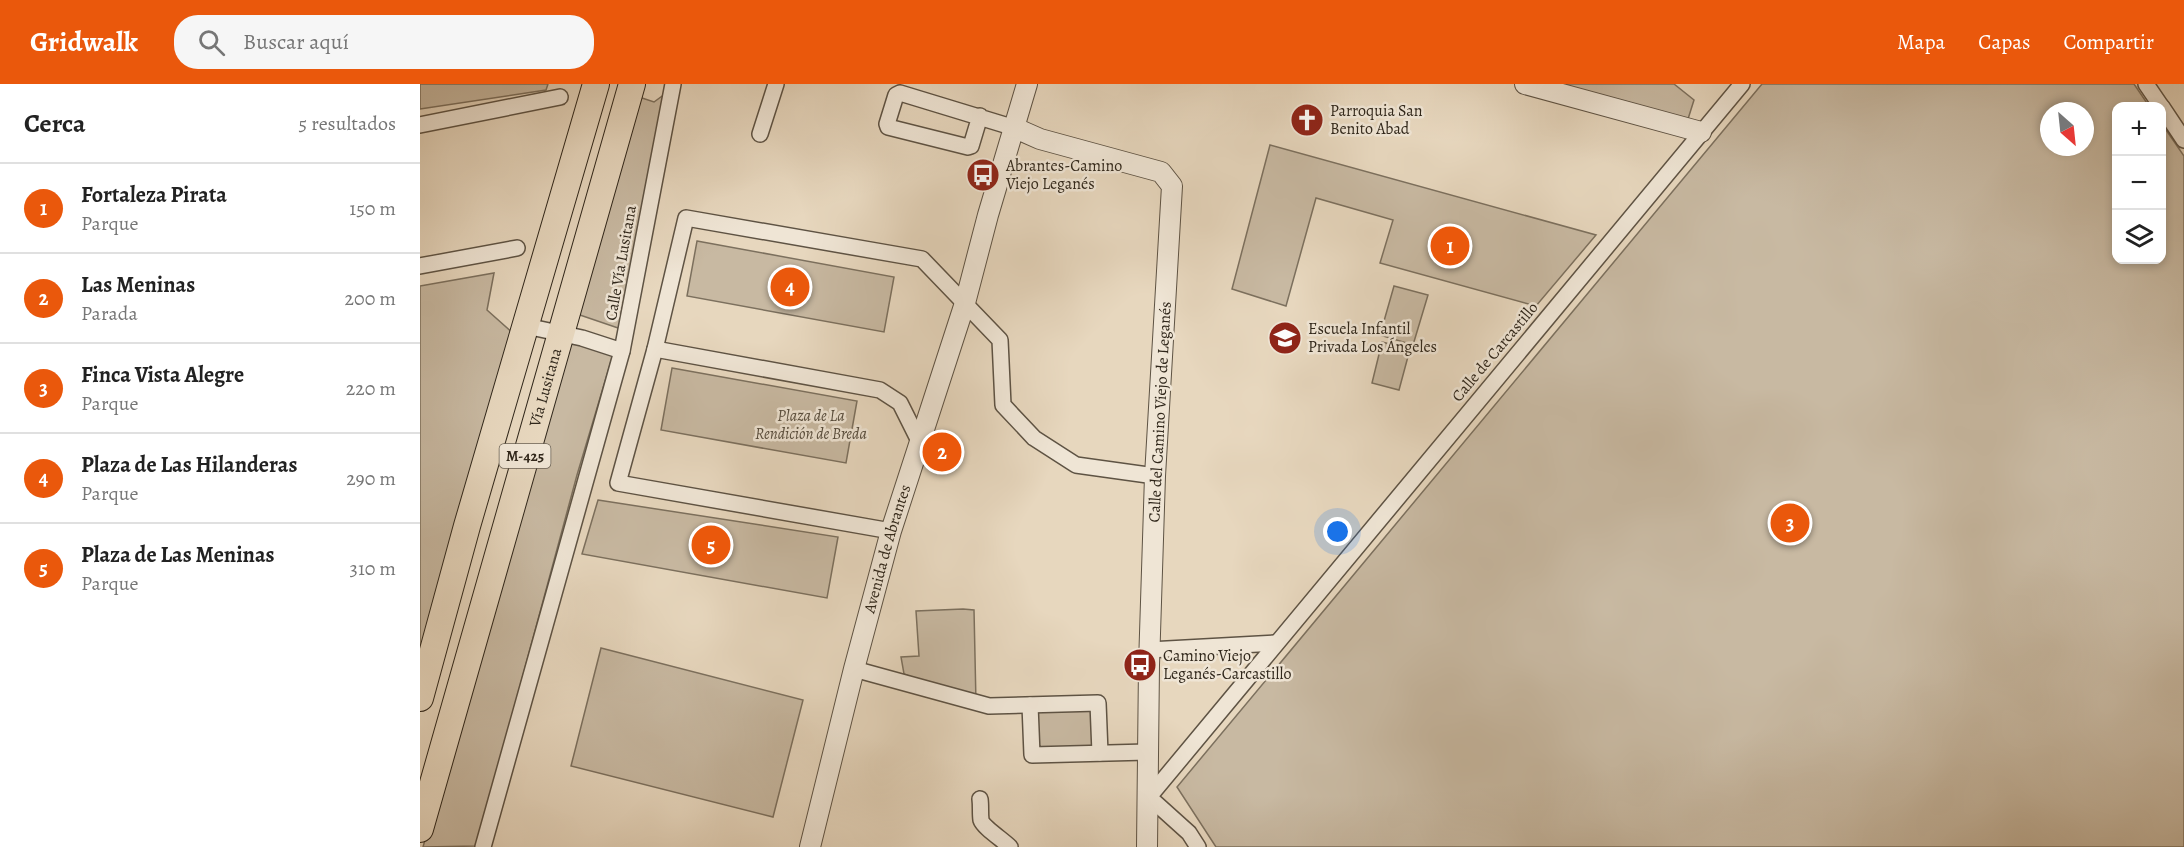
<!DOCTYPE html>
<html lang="es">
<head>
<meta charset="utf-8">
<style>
  :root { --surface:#fff; --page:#f6f6f6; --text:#222; --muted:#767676; --line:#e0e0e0; --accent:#ea580c }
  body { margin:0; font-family:Alegreya,serif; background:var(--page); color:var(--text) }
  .controls { position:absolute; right:18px; top:18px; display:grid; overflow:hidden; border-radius:12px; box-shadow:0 3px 9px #0003 }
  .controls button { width:54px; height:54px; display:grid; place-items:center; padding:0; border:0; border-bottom:2px solid var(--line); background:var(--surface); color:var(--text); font:30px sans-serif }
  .compass { position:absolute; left:1620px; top:18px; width:54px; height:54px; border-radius:50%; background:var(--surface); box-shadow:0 3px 9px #0003; rotate:153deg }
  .you { position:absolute; left:918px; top:448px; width:21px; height:21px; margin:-15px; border:4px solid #fff; border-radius:50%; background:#1a73e8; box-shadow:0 0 0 9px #1a73e833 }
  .badge { display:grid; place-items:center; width:39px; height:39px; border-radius:50%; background:var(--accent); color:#fff; font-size:20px; font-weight:700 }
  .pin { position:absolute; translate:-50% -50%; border:3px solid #fff; box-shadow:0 2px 6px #0006 }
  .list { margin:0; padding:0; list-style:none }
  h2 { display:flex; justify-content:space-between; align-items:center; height:78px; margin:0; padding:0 24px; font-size:26px }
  h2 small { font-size:20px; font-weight:400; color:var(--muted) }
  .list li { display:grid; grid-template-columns:39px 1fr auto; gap:18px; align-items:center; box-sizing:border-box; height:90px; padding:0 24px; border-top:2px solid var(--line) }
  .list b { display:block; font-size:22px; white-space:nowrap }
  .list p { margin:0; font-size:20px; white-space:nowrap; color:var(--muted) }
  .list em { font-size:20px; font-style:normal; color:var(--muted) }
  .icon { flex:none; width:33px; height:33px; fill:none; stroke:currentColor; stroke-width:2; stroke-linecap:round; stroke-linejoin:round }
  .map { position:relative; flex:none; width:1764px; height:763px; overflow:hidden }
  header { display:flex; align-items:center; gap:36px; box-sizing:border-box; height:84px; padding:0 30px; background:var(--accent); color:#fff }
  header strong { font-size:28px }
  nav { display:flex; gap:33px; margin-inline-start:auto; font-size:21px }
  .search { width:420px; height:54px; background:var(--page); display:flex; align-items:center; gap:15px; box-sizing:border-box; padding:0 21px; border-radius:24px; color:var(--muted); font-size:22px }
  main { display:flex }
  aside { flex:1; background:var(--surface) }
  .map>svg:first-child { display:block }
  .green { fill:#c8b9a2; stroke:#7c705e; stroke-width:1.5; fill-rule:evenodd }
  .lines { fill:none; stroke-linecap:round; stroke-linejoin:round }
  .minor-casing { stroke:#5e5344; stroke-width:18 }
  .tertiary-casing { stroke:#5e5344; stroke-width:22 }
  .primary-casing { stroke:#30271b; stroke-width:28 }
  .minor { stroke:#efe5d5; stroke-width:15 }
  .tertiary { stroke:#efe5d5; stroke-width:20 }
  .primary { stroke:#e7d7be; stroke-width:26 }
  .labels { text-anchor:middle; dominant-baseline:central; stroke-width:5; stroke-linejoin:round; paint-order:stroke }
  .shield { fill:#efe5d5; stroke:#696053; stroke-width:1.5 }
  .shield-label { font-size:15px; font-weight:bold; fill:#30271b }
  .poi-label { font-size:16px; fill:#30271b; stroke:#efe5d5; text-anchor:start }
  .street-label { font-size:16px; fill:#30271b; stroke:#efe5d5 }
  .park-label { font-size:16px; font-style:italic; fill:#564c3d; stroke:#efe5d5 }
</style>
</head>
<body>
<header>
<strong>Gridwalk</strong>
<div class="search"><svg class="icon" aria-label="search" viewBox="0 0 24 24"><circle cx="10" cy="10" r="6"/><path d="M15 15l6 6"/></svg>Buscar aquí</div>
<nav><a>Mapa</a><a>Capas</a><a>Compartir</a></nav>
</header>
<main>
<aside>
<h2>Cerca<small>5 resultados</small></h2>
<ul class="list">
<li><span class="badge">1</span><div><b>Fortaleza Pirata</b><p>Parque</p></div><em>150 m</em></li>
<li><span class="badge">2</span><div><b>Las Meninas</b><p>Parada</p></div><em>200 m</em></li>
<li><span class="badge">3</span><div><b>Finca Vista Alegre</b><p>Parque</p></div><em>220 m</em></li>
<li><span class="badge">4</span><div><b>Plaza de Las Hilanderas</b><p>Parque</p></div><em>290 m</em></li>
<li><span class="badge">5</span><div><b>Plaza de Las Meninas</b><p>Parque</p></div><em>310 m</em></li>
</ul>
</aside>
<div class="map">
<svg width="1764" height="763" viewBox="0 0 1764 763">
  <rect width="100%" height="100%" fill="#e7d7be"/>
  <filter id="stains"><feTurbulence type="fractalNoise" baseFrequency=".00333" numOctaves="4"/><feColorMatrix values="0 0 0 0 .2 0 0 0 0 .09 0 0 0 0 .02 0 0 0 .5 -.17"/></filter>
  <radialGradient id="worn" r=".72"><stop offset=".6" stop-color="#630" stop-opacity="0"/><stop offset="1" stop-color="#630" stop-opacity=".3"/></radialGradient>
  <g class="green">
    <polygon points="0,0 128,0 126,6 0,25"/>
    <polygon points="1129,0 1254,0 1274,16 1268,35"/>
    <path d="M1342,0H1714L1729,22H1696V176H1742V40L1764,72V763H796L757,703ZM1629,27H1665V63H1629Z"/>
    <polygon points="245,10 201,245 154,229 216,12 234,18"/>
    <polygon points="850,61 1176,151 1116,222 960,179 973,136 896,114 866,222 812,205"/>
    <polygon points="277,157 474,193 464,248 267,212"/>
    <polygon points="74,189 67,226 94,250 0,577 0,202"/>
    <polygon points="974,202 1008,211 993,261 960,251"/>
    <polygon points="147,252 195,264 157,391 57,762 3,763"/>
    <polygon points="962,258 990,265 979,306 952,299"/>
    <polygon points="252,284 437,317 426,379 241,346"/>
    <polygon points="178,416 418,453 407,514 162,470"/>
    <polygon points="543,525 554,526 556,619 484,590 481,573 499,572 496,527"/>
    <polygon points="181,564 383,616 353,733 151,682"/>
    <polygon points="678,619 680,669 612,671 610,621"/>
  </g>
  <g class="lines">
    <defs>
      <g id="minor">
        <polyline points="1726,0 1741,22"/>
        <polyline points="1742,23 1764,56"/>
        <polyline points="560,32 551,62 548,63 468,43 467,40 476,11 480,9 595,44"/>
        <polyline points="0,41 140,13"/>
        <polyline points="340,50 356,0"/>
        <polyline points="0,182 97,164"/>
        <polyline points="106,242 162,254 202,267"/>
        <polyline points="235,265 460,306 480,319 499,357"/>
        <polyline points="471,447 198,399 235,265 266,134 502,175 580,256 583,321 614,354 656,381 735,392"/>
        <polyline points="729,566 856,559"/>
        <polyline points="434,585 569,622 678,619 680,669"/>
        <polyline points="610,621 612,671 727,668"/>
        <path d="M560,715C561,722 560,729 561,736C563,743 583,756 590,763"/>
        <polyline points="63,763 202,267 253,0"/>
        <polyline points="778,763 769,749 729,713 1322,0"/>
      </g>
      <g id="tertiary">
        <polyline points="1105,0 1281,48"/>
        <polyline points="595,44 620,55 741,88 752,102 735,392 729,581 727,763"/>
        <path id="s1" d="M390,763L434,585L471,447L545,219L568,131L607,0"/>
      </g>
      <g id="primary">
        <polyline points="0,614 47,442 176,0"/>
        <path id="s2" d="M0,745L212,0"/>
      </g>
    </defs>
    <use href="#minor" class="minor-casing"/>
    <use href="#tertiary" class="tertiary-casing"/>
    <use href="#primary" class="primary-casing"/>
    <use href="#minor" class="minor"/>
    <use href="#tertiary" class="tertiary"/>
    <use href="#primary" class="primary"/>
  </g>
  <defs>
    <symbol id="church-disc" viewBox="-11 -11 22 22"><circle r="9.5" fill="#8f2418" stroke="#efe5d5"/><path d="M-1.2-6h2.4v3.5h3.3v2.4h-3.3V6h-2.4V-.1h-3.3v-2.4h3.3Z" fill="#fff"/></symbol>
    <symbol id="bus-disc" viewBox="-11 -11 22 22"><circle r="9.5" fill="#8f2418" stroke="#efe5d5"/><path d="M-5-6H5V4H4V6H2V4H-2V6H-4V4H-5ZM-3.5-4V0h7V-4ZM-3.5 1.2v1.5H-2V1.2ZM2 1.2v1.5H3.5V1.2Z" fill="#fff"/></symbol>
    <symbol id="school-disc" viewBox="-11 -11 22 22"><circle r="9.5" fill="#8f2418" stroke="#efe5d5"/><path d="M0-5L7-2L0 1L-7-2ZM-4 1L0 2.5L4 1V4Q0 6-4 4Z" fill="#fff"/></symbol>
  </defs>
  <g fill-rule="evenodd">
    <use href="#church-disc" x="868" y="17" width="38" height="38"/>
    <use href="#bus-disc" x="544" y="72" width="38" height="38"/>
    <use href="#school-disc" x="846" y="235" width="38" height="38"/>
    <use href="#bus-disc" x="701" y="562" width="38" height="38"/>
  </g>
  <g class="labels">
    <rect class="shield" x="79.5" y="360" width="51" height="24" rx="4.5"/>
    <g class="shield-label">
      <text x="105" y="372">M-425</text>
    </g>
    <g class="poi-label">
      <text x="910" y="27">Parroquia San<tspan x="910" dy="18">Benito Abad</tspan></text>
      <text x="586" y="82">Abrantes-Camino<tspan x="586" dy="18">Viejo Leganés</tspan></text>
      <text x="888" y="245">Escuela Infantil<tspan x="888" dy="18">Privada Los Ángeles</tspan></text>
      <text x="743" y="572">Camino Viejo<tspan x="743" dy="18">Leganés-Carcastillo</tspan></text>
    </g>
    <g class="street-label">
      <text transform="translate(201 179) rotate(-80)">Calle Vía Lusitana</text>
      <text transform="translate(1075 268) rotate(-50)">Calle de Carcastillo</text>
      <text stroke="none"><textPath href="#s2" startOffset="459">Vía Lusitana</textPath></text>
      <text transform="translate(740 328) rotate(-87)">Calle del Camino Viejo de Leganés</text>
      <text stroke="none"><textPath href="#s1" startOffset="308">Avenida de Abrantes</textPath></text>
    </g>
    <g class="park-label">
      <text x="391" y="332">Plaza de La<tspan x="391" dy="18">Rendición de Breda</tspan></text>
    </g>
  </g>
  <rect width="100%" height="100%" filter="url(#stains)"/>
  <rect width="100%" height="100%" fill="url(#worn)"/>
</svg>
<div class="controls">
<button>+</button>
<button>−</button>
<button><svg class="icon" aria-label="layers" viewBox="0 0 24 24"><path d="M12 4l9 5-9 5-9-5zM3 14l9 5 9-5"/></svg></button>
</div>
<svg class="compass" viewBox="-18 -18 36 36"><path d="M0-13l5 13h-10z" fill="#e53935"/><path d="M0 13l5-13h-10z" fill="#767676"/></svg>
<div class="you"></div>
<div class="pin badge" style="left:1030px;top:162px">1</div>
<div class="pin badge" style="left:522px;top:368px">2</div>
<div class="pin badge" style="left:1370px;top:439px">3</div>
<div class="pin badge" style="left:370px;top:203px">4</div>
<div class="pin badge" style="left:291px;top:461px">5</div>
</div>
</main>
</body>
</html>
